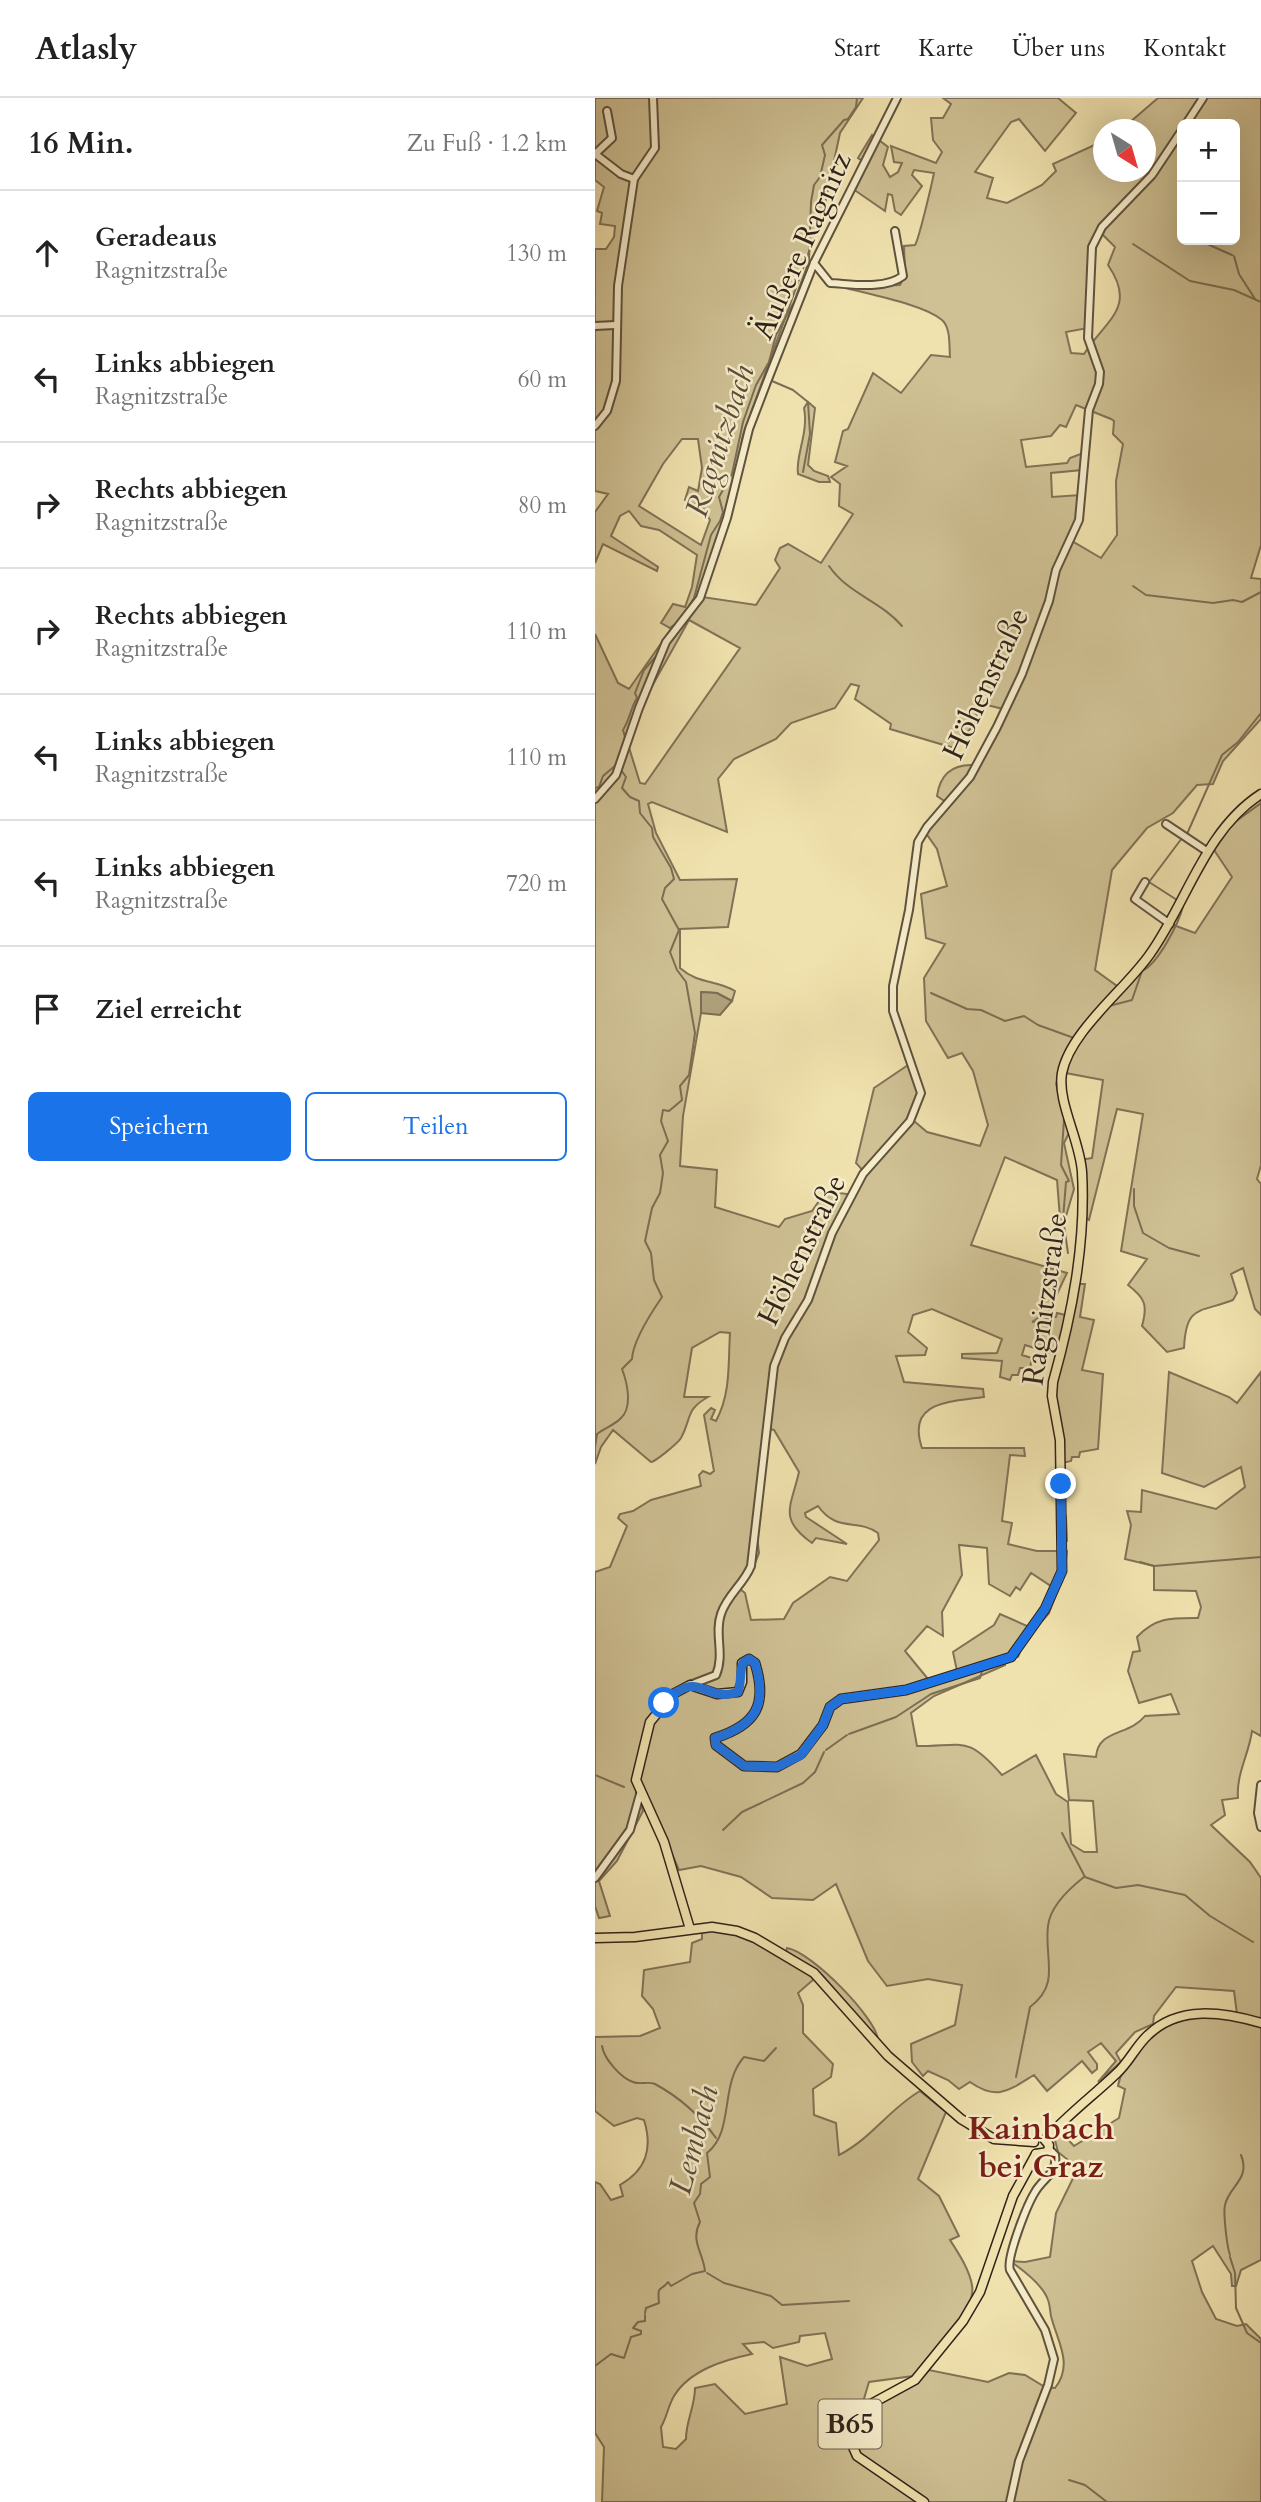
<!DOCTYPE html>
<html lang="de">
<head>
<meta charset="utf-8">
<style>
  :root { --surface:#fff; --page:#f2f2f2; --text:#222; --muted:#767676; --line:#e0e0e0; --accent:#1a73e8 }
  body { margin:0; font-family:Cardo,serif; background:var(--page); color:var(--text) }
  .controls { position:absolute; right:21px; top:21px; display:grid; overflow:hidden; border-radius:10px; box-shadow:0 7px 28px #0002 }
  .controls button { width:63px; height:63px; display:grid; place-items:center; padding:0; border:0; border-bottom:2px solid var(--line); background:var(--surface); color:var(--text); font:35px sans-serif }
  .compass { position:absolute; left:498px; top:21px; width:63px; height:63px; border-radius:50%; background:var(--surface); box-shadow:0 7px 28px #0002; rotate:143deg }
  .stop { position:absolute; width:21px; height:21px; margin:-16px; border:5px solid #1a73e8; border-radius:50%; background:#fff }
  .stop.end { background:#1a73e8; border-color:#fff; box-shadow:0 2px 7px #0008 }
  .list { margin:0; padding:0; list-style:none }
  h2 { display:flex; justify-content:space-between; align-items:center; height:91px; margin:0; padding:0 28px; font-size:30px }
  h2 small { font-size:23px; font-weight:400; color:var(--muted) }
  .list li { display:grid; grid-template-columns:46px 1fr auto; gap:21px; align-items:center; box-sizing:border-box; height:126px; padding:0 28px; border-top:2px solid var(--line) }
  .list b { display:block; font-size:26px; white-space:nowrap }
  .list p { margin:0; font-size:23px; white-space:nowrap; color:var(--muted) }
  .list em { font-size:23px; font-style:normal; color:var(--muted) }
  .actions { display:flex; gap:14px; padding:21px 28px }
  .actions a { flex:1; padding:16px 0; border:2px solid var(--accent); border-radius:10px; text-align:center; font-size:24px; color:var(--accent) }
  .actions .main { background:var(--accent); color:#fff }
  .icon { flex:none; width:38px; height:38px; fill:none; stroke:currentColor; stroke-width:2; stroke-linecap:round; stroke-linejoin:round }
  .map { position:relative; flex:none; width:666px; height:2404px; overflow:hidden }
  header { display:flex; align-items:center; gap:42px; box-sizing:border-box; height:98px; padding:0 35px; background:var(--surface); border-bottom:2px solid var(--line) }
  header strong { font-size:33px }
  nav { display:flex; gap:38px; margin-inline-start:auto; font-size:24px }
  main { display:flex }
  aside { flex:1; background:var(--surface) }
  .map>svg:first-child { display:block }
  .green { fill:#cfc194; stroke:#807256; stroke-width:2; fill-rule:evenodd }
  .water { fill:#afa17b; stroke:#7c6e53; stroke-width:2 }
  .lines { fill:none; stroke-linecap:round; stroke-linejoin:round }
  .stream { stroke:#7c6e53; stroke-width:2 }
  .minor-casing { stroke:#60523e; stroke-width:10 }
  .major-casing { stroke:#302218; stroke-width:11 }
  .minor { stroke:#f5ecca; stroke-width:6 }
  .major { stroke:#f0e2ae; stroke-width:8 }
  .route { stroke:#1a73e8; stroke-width:9 }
  .labels { text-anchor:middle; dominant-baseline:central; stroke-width:5; stroke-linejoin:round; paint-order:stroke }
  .shield { fill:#f5ecca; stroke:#6b5f4d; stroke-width:2 }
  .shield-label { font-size:28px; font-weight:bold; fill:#302218 }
  .street-label { font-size:30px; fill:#302218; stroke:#f5ecca }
  .water-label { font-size:32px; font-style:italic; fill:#5c4e3b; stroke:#f5ecca }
  .quarter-label { font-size:33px; font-weight:bold; fill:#7a1f14; stroke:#f5ecca }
</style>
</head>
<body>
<header>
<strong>Atlasly</strong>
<nav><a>Start</a><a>Karte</a><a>Über uns</a><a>Kontakt</a></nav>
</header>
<main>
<aside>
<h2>16 Min.<small>Zu Fuß · 1.2 km</small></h2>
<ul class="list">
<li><svg class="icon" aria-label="ahead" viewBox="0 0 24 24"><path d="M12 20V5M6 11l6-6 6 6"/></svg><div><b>Geradeaus</b><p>Ragnitzstraße</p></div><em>130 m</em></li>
<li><svg class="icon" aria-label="left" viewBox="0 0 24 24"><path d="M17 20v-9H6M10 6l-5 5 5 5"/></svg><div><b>Links abbiegen</b><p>Ragnitzstraße</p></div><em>60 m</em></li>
<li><svg class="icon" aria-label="right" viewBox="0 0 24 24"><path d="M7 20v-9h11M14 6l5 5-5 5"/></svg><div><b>Rechts abbiegen</b><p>Ragnitzstraße</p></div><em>80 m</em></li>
<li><svg class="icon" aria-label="right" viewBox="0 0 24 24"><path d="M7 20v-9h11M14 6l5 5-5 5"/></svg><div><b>Rechts abbiegen</b><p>Ragnitzstraße</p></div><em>110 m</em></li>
<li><svg class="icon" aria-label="left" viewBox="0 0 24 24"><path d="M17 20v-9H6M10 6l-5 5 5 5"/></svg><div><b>Links abbiegen</b><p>Ragnitzstraße</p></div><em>110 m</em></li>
<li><svg class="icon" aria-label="left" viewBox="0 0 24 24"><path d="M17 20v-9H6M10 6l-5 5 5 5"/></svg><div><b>Links abbiegen</b><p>Ragnitzstraße</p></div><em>720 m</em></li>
<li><svg class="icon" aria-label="arrive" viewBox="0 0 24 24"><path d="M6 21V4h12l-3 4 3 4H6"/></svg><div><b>Ziel erreicht</b></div></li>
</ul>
<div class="actions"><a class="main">Speichern</a><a>Teilen</a></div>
</aside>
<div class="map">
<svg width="666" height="2404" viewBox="0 0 666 2404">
  <rect width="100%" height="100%" fill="#f0e2ae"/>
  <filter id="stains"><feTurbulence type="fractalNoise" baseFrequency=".00286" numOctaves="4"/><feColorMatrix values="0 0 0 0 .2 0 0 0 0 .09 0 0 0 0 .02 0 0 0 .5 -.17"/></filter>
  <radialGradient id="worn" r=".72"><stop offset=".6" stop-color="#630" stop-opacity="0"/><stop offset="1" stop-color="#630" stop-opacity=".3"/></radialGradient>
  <g class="green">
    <path d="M0,0H268L245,35L228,115L148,337L132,426L107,499L161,507L185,470L180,462L185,450L193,446L226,465L258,416L244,408L245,386L236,379L252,368L240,364L248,333L253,331L278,275L306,295L336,257L355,259C354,248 356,230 347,222C328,206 272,196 247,189L305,187L310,177L309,148L320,147C324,141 337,85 339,75L319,72L317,77L327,88L306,117L300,113L297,97L293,96L290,113L258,91L270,65L263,60L277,37L293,49L288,67L295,79L303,74L307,65L299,64L296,48L341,65L347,54L338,42L336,20H348L356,6L348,0H463L481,15L450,53L424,21L416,24L380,74L398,80L392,100L412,105L447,87L461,73L458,66L508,43V74H550V32L527,31L563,0H666V447L656,480L666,481V621L628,663L618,686L602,687L578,715L552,730L517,772L500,872L525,890L573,825L600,835L637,779L615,746L666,698V1067L662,1081L666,1086V1217L660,1211L648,1170L636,1176L642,1195L638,1202C605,1215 591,1206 589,1250L572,1254L547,1228C553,1207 550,1200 533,1187L552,1161L526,1153L548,1016L522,1011L494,1122L484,1116V1062L497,1060L508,982L465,974L461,986L475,1033L469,1045L479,1091L469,1125L465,1120L462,1082L410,1059L376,1147L472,1175L454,1213L437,1224L461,1219L462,1215L475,1218L483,1186H490L485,1219L499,1222L487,1272L508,1276L503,1351L485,1354L484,1359H477L476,1363L463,1366L461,1326L454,1298L462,1257L430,1247L427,1257L437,1260L435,1270H425L423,1277H417L415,1282L405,1279L407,1263L367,1260V1256L402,1255L407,1241L337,1211L318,1217L313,1234L332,1250L330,1257L301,1258L309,1284L388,1291L389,1299C355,1304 311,1303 327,1350H429L430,1358L415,1357L407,1423L417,1425L413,1446L442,1453H467L459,1490L436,1475L425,1492L421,1489L415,1498L394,1486L392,1450L364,1447L367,1477L347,1514L348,1538L332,1528L310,1553L333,1581L362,1573L358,1554L399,1527L405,1516L439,1531L410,1565V1567L339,1598L316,1615L322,1648C370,1648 372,1637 407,1677L441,1657L461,1696L473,1704L476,1746L489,1754H502L498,1703L474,1702L469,1656L501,1659C503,1631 534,1638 550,1618L584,1616L576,1596L544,1605L533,1573L538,1554L545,1553L542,1539C561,1519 577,1520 603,1520L606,1509L601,1493L559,1492V1468L530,1461L536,1427L532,1413L546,1414L547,1392L621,1411L650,1389L646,1369L609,1389L567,1375L574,1274L634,1299L642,1305L666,1274V1638L657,1633C654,1656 641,1676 643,1700L627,1702L630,1717L616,1727L655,1764L666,1780V1922L642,1916L639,1893L581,1889L559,1918L558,1926L540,1934L521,1955L526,1964L503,1984L521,1963L506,1945L493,1954L502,1966V1971L497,1975L487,1963L452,1993L439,1977C413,1993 402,2003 375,1984L364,1991L353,1982L333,1973L328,1978L317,1964L316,1946L360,1927L367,1887L333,1881L292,1888L273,1863L241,1786L218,1802L177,1800L146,1779L106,1768L84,1772L45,1683L44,1676L54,1636C39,1668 37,1679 48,1713L22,1763L4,1783L15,1818L4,1820L0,1808V1474L15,1469L32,1428L23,1420L25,1416L38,1413L56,1402L106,1388L104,1377L108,1373L115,1376L119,1373L109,1317L116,1310L120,1312L116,1321L121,1323C136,1295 133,1267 135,1235L125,1234L97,1250L89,1299H113C90,1312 97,1320 86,1340C83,1345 60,1364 56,1364L18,1332L6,1349L0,1366V536L23,585L34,591L79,527L75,530L66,525L78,506L90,509L97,489L102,457L64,432L46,428L34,413L25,418L16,438L63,469L62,473L8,446L0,465V414L13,396L0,393V151H11L19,139L20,128L5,126L7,115L2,113L9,89L0,82ZM587,26H640V142H587ZM507,136L520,149L513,167C542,209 512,221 489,256L476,255L471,234L493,230L501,148ZM481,307L516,321L519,323L518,336L528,346L521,383L522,437L506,460L472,440L482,421L485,397L457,399L456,375L487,372L488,355L475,360L472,365L431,369L426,342L456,338L465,327L471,329ZM87,341H103L107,370L103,393L94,389L90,402L101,407L104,403L115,422L106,447L44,408L68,366ZM94,522L145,550L50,686L45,685L32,643L47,606ZM256,586L264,588L260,601L296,626L295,631L359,650L382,623L380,604L408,611L379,667C358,666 345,676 342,698L352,705L328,731L342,751L352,788L326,796L331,840L350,846L329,880L331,923L353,960L367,955L378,973L393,1027L385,1048L332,1034L319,1023L329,997L316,965L279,990L261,1065L271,1076L258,1097L231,1093L217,1113L190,1121L184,1129L120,1109L122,1072L85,1068L88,1018L106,915V894L122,895L137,903L140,893C121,881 104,887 85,870V831L133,829L142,781L85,782L61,735L53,706L57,704L132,734L123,681L139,661L181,641L196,625L240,610ZM170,1330L179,1332L204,1374C196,1409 183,1421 217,1445L221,1440L252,1446L211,1419L210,1415L223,1408C242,1435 262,1420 283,1435L284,1442L252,1483L235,1479L198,1505L189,1521L156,1522L150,1495L145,1491L155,1478L164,1455L160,1419Z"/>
    <path d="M213,304L220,310L213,367L219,373L233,378L235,384H224L203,376C200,358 214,335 209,310Z"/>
    <path d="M119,1832C155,1837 192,1856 219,1881L203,1895L208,1907V1935L238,1966L236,1979L218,1991L219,2017L241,2025L244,2057C276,2041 294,2011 325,1993L351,2014L323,2081L344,2098L364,2138L355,2142C364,2156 374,2171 377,2187C382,2215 336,2258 318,2278L274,2284L265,2314L322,2285L334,2272L393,2284L414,2275L430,2277L450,2289L460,2290C479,2266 462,2243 456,2218C455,2213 455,2207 453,2202C448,2187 428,2172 415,2163L430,2164L455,2159L461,2115L483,2070L463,2054L459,2038L464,2032L479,2048L524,2020L530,1991L523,1988C525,1975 533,1966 542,1955C577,1910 615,1917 666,1927V2162L646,2172L641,2188H637L636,2176L618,2148L597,2163L607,2194L621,2221L642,2228L651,2226L666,2241V2404H7L9,2349L0,2335V2084L5,2086L16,2102L28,2098L25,2087C51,2072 58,2051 49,2022L42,2020L19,2028L0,2013V1939L45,1938L65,1930L58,1911L47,1898L49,1872L95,1864L97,1845L107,1841V1833ZM230,2235L237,2261L212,2268L185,2259L192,2306L150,2316L120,2286L100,2290C100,2309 91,2322 91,2341L81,2351L68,2349L66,2329C72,2319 73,2308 79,2298C95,2272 129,2262 157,2256L148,2246L169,2244L178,2250L204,2244L205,2238Z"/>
    <path d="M192,1850C217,1854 282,1921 283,1942L228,1878L191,1853Z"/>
  </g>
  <polygon class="water" points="106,894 122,895 137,903 125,917 106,915"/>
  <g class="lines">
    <g class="stream">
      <polyline points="610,145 637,157"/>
      <polyline points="538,146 595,183 639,192 666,204"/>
      <polyline points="639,158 644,176 660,201"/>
      <polyline points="177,283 198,292 213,304 215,336 208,374"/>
      <path d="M234,468C253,496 286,503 307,528"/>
      <polyline points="538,488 551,497 618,505 638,502 647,504 666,494"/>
      <polyline points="89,516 99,500 116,437 125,423 128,414 124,399 137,376 148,324 161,287 174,264 181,237 199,204 214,163 216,104 219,87 225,79 230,57 227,47 249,22 253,21 261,9 262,0"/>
      <path d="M30,639L28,632C35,621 36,609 42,600L40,595L49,572L64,555"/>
      <polyline points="0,690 4,689 8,678 21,667 25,657"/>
      <polyline points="640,724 666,705"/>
      <polyline points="592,736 627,657 643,644 666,615"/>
      <polyline points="582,802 554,784 587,740"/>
      <polyline points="336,895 372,911 386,912 410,923 429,918 443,927 479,940"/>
      <path d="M514,908L537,902L547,873C563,866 584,825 588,808"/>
      <polyline points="463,992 463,980"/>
      <polyline points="469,1021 466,1067 474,1083 471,1084 468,1121 473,1155"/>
      <polyline points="539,1091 539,1108 548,1135 574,1150 604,1158"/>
      <polyline points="478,1217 484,1186"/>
      <polyline points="463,1308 467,1330"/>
      <polyline points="469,1342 469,1372"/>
      <path d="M0,1349L2,1336C9,1330 20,1327 26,1320C38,1309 32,1284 27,1271L37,1261C38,1243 56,1215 67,1199L59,1182L56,1155L50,1143L57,1110L65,1095L68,1075L65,1057L73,1043L66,1023L68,1012L74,1013L87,1002L85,988L94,977L100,935L91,884L82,872L75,854L84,832L67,801L70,790L79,781L76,770L58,739L57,730L45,715L44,703L35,699L27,690L31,679L26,672"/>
      <polyline points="471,1418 472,1443"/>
      <polyline points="545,1464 559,1468 666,1459"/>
      <polyline points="470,1472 472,1453"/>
      <polyline points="447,1523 454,1515 466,1484"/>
      <polyline points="423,1559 425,1554"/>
      <polyline points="254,1636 301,1619 336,1596 385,1580 387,1573 413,1564"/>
      <polyline points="231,1652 252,1637"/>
      <polyline points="0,1677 29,1689"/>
      <polyline points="128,1732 147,1714 208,1685 220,1674 229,1654"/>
      <polyline points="467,1735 490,1779 521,1790 543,1787 590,1797 615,1818 658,1844"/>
      <path d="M7,1948C9,1961 26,1980 38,1984C45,1987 53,1983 60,1986C84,1999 106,2019 121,2040"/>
      <path d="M421,1979L435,1909C466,1886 449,1861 453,1828C455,1809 475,1790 489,1779"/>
      <path d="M635,2157C632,2149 628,2115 630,2107C634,2088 656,2081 646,2057"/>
      <polyline points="635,2159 640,2175 641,2210 652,2235 666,2245"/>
      <polyline points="112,2175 129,2185 176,2198 187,2207 254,2203"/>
      <path d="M50,2215L51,2210L64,2205C62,2185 66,2194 73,2184L76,2188L97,2176L110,2173C108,2154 95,2143 105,2124L99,2105L105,2096L106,2086L115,2079L112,2055C140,2033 124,1987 149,1959L169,1963L181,1950"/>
      <polyline points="0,2268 16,2256 29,2260 36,2239 46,2236 46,2233 38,2230 43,2224 50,2223 50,2217"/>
      <polyline points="474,2382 490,2387 512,2404"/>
    </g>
    <defs>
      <g id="minor">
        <polyline points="591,26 608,0"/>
        <polyline points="0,56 17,40 12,13"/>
        <polyline points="0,56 26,76 39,81"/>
        <path d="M219,165L235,185C257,186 289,192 308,178L300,133"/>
        <polyline points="0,228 20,227"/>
        <polyline points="0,328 12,313 21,283 23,188 39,81 60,50 58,0"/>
        <polyline points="0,701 21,677 44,610 71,544 105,500 132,420 154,331 172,284 219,165 302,0"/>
        <polyline points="571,726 613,754"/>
        <polyline points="550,784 540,801 575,826"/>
        <path d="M95,1587L121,1577C130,1556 119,1536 126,1516C132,1497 149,1486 156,1468L179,1268L190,1240L213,1202L237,1135L268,1076L315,1023L326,995L298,913V888L314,812L323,744L332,729L375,679L402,629L427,576L454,503L461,472L484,422L494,312L504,286L505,274L493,240L497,149L507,129L557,77L587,32"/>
        <polyline points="666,1687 663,1715 666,1729"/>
        <polyline points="0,1780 35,1732 45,1696"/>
        <path d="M415,2404L424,2363L453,2287L459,2261L450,2232L415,2172C411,2160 432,2107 440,2094C448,2080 463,2075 460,2057L454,2051"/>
      </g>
      <g id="major">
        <path d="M95,1831L69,1744L41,1682L55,1624L78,1596L95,1587L122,1596L143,1594L147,1584V1565L154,1561L160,1565C173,1607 161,1627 120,1640L121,1647L149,1668L182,1669L206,1656L228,1627L235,1609L246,1601L311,1592L416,1559L450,1511L467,1473L465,1342L457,1298L458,1284C477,1216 491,1145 487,1074C485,1042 462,1004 467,975C475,933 531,891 555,856C592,804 610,732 666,696"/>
        <polyline points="0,1840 40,1839 117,1829 142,1833 160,1840 219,1875 293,1958 366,2021 399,2041 439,2044"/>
        <path d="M450,2042C472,2017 498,1998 522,1975C534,1964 541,1948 553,1937C584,1907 628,1914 666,1925"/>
        <polyline points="441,2056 453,2054 454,2047 450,2042"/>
        <polyline points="329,2404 262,2358 254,2340 256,2323 265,2312 320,2282 368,2223 385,2194 418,2098 441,2056"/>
      </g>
    </defs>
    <use href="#minor" class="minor-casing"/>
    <use href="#major" class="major-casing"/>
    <use href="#minor" class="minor"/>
    <use href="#major" class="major"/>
  </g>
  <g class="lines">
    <path class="route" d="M69,1605C106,1568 108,1606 143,1594C147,1583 144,1575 148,1565L154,1561L160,1565C173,1607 161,1627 120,1640L121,1647L149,1668L182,1669L206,1657L228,1627L235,1609L246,1601L311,1592L416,1559L450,1511L467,1473L466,1386"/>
  </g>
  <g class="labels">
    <rect class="shield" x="223.5" y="2301.5" width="63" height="49" rx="5"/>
    <g class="shield-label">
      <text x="255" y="2326">B65</text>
    </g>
    <g class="street-label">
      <text transform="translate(207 148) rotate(-66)">Äußere Ragnitz</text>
      <text transform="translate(391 586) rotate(-65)">Höhenstraße</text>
      <text transform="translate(207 1152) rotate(-64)">Höhenstraße</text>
      <text transform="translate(450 1201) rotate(-82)">Ragnitzstraße</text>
    </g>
    <g class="water-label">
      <text transform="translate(125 343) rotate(-72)">Ragnitzbach</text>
      <text transform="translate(99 2042) rotate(-75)">Lembach</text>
    </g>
    <g class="quarter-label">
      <text x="446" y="2030">Kainbach<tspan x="446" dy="38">bei Graz</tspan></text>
    </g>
  </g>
  <rect width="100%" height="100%" filter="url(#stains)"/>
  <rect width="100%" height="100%" fill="url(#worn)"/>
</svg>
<div class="controls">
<button>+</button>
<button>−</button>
</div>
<svg class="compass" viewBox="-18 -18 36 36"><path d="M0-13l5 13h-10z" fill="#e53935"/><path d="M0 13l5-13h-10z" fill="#767676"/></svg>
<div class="stop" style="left:69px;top:1605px"></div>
<div class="stop end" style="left:466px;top:1386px"></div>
</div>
</main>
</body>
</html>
